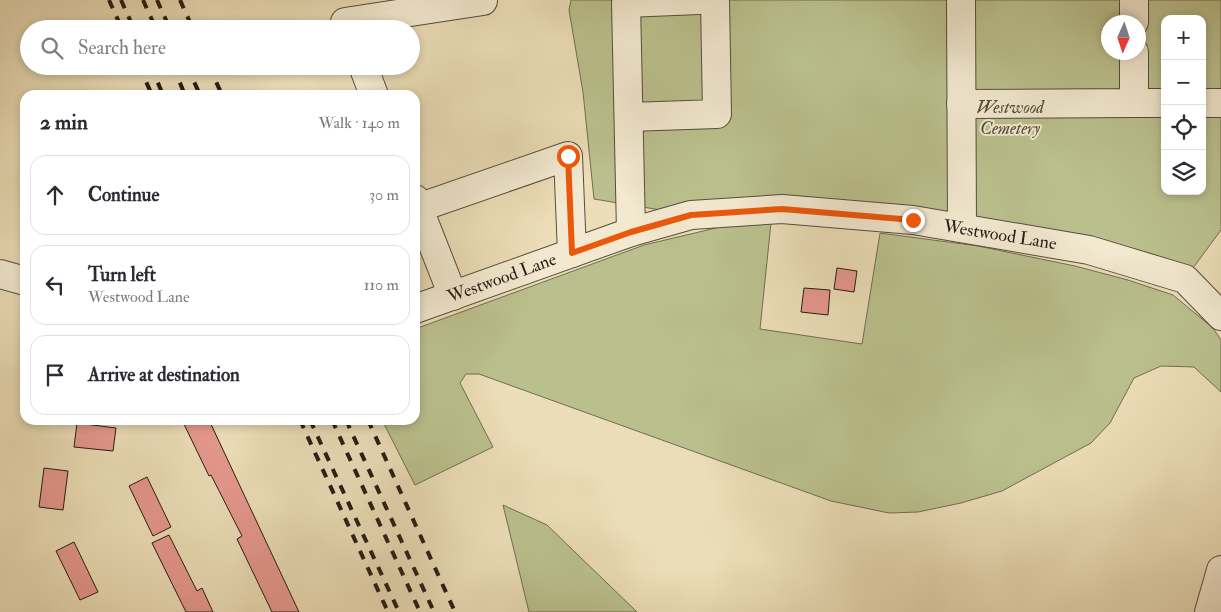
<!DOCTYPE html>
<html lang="en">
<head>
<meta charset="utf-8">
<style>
  :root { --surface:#fff; --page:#f7f7f7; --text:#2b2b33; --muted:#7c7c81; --line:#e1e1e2 }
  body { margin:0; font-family:"IM FELL Double Pica",serif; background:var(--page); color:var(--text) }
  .controls { position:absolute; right:15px; top:15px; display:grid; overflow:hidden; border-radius:10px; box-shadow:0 2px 8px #0003 }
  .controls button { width:45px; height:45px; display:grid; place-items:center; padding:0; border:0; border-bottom:1px solid var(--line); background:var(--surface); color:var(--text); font:25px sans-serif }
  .compass { position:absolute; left:1101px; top:15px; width:45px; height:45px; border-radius:50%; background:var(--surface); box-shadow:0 2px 8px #0003; rotate:183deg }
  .stop { position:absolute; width:15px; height:15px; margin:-11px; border:4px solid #ea580c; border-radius:50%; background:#fff }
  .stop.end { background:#ea580c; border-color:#fff; box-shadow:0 1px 5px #0008 }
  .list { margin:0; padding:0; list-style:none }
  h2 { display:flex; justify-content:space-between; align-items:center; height:65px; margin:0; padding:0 20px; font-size:21px }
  h2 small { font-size:16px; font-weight:400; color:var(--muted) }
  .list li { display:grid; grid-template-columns:32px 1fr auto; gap:15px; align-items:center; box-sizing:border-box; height:80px; margin:0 10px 10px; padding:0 10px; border:1px solid var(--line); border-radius:15px }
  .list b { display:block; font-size:19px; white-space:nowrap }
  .list p { margin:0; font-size:16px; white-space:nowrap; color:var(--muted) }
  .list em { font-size:16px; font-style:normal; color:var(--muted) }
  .icon { flex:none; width:28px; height:28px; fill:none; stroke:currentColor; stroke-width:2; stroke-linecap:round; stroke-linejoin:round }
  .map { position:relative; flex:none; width:1221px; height:612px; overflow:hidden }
  .search { position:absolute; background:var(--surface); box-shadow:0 2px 8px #0003; left:20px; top:20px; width:400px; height:55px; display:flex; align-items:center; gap:12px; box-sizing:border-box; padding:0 18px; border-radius:28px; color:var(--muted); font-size:19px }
  .panel { position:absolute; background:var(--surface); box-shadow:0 2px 8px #0003; left:20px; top:90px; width:400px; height:335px; border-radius:15px }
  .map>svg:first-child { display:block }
  .green { fill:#bac08d; stroke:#706e51; fill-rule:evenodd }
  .building { fill:#e5988d; stroke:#261c15 }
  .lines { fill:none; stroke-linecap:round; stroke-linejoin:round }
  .minor-casing { stroke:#574c3e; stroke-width:30 }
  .minor { stroke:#f2e9d0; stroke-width:28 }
  .rail { stroke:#261c15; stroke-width:4; stroke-dasharray:9 9; stroke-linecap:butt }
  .route { stroke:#ea580c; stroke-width:6 }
  .labels { text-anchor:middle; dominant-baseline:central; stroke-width:4; stroke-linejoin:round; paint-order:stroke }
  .park-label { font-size:18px; font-style:italic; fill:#524d39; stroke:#f2e9d0 }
  .street-label { font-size:18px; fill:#261c15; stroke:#f2e9d0 }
</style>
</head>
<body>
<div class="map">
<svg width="1221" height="612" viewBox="0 0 1221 612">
  <rect width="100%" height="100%" fill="#ebddb7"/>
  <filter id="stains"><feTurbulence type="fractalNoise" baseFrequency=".004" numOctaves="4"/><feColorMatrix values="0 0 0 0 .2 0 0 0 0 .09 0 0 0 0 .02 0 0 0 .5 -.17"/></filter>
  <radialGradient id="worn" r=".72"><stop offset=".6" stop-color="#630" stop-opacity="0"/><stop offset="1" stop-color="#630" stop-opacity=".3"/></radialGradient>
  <g class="green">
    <path d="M571,0H1221V230L1185,279L913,220L691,215L594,199L583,92L569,10ZM1165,19H1202V191H1165ZM1108,22H1138V52H1108Z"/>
    <polygon points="737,223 771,223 760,329 862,344 880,233 978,246 1075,266 1128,280 1173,295 1213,328 1221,340 1221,392 1194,367 1161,366 1134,378 1110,423 1091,443 1002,491 961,503 918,512 889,513 831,501 479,374 466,374 460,383 493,447 415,485 382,420 415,420 415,329 644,245"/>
    <polygon points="503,505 547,525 637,612 529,612"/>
  </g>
  <g class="building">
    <polygon points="837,268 857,271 854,292 834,289"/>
    <polygon points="804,288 830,290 828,315 801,312"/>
    <polygon points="182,420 209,420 299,612 272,612 237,539 242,536 211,475 209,476"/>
    <polygon points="77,423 116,428 113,451 74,447"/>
    <polygon points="44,468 68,471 63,510 39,507"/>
    <polygon points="147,477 171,527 153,536 129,486"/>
    <polygon points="169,535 197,591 202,588 213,612 186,612 152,543"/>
    <polygon points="74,542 98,592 80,600 56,551"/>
  </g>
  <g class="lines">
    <defs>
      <g id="minor">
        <polyline points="961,0 962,228"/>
        <polyline points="1134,22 1134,0"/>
        <polyline points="348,29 345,22 483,1"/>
        <polyline points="363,66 374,95"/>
        <polyline points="1134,103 1165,103"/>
        <polyline points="1202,103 1221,103"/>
        <polyline points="961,104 1134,103 1134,52"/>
        <polyline points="629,117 717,114 715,0"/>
        <polyline points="415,199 453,296"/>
        <polyline points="418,208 568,156 572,253"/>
        <polyline points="631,232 626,3 699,0"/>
        <polyline points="0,274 25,281"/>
        <polyline points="415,309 631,232 691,215 782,209 913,220 1089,250 1185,279 1221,316"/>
        <polyline points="1209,612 1221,570"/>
      </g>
    </defs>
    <use href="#minor" class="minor-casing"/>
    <use href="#minor" class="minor"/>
    <g class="rail">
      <polyline points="109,0 122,29"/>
      <polyline points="121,0 134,29"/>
      <polyline points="143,0 156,29"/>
      <polyline points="157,0 170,29"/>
      <polyline points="180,0 193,29"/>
      <polyline points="139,66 152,95"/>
      <polyline points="151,66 163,95"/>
      <polyline points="173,66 185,95"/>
      <polyline points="187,66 200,95"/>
      <polyline points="209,66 222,95"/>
      <polyline points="300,420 388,612"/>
      <polyline points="310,420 399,612"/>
      <polyline points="332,420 420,612"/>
      <polyline points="346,420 434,612"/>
      <polyline points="368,420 455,612"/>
    </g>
  </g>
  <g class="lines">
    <polyline class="route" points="568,156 572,253 631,232 691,215 782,209 913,220"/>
  </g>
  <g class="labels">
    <g class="park-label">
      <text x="1010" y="107">Westwood<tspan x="1010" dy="21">Cemetery</tspan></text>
    </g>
    <g class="street-label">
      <text transform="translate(1000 235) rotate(9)">Westwood Lane</text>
      <text transform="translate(502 278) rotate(-20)">Westwood Lane</text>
    </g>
  </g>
  <rect width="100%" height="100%" filter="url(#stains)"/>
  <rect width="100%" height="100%" fill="url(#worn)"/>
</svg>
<div class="controls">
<button>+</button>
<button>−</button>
<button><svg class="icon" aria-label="locate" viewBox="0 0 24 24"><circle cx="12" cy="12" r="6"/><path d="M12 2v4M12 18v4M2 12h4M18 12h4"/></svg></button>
<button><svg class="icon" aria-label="layers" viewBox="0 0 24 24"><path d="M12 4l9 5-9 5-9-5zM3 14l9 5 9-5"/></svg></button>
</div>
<svg class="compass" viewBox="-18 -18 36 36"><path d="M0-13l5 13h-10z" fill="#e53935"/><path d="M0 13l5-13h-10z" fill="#7c7c81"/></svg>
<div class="stop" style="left:568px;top:156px"></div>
<div class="stop end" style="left:913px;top:220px"></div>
<div class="search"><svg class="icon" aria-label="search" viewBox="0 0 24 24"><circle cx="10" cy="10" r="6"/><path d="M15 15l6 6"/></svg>Search here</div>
<section class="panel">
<h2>2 min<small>Walk · 140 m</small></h2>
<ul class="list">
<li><svg class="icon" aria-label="ahead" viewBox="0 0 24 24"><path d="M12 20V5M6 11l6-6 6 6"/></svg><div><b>Continue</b></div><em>30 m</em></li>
<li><svg class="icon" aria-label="left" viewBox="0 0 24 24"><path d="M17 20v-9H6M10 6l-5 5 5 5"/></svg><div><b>Turn left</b><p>Westwood Lane</p></div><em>110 m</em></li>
<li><svg class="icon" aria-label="arrive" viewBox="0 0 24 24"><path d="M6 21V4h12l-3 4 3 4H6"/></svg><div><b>Arrive at destination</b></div></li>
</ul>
</section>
</div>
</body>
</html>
